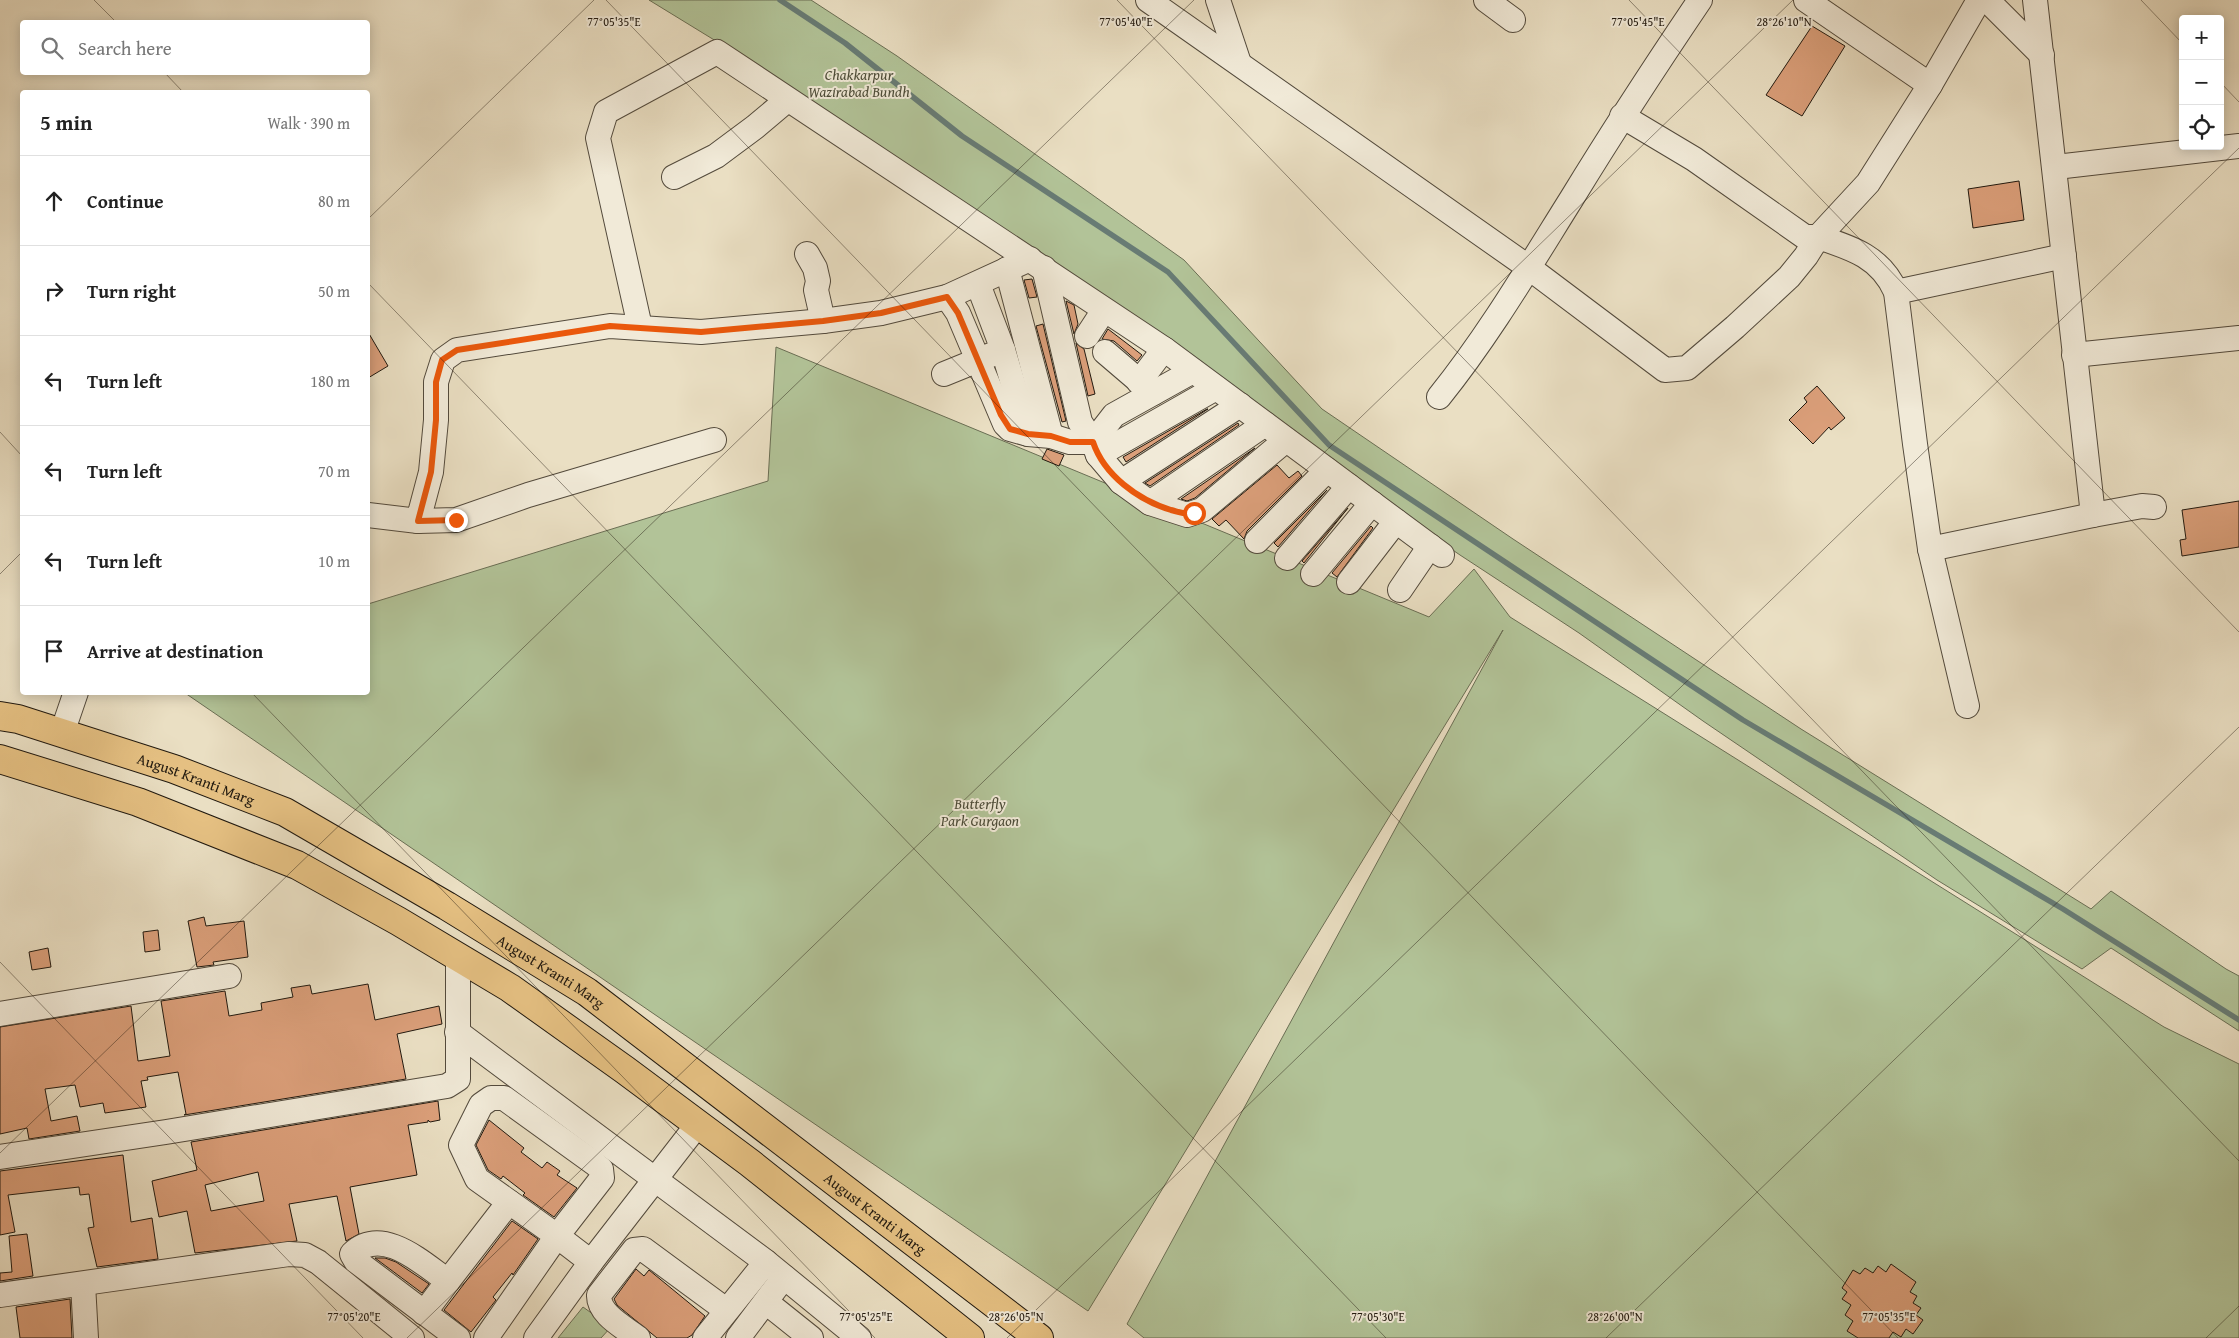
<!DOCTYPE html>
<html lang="en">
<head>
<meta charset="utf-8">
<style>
  :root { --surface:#fff; --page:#f6f6f6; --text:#222; --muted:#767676; --line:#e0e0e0 }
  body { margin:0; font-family:"Gentium Book Plus",serif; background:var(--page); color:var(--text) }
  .controls { position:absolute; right:15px; top:15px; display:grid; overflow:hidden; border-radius:5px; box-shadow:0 2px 12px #0003 }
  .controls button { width:45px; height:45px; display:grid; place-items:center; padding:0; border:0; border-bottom:1px solid var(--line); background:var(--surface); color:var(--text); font:25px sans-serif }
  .stop { position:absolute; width:15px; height:15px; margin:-11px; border:4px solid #ea580c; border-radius:50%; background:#fff }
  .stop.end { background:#ea580c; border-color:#fff; box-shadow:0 1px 5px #0008 }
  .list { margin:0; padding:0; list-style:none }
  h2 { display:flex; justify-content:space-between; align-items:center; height:65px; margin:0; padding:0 20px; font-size:21px }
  h2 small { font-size:16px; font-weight:400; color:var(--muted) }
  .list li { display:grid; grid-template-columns:32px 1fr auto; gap:15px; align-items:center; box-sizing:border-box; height:90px; padding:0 20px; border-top:1px solid var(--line) }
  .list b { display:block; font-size:19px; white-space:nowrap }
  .list em { font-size:16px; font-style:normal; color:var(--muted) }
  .icon { flex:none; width:28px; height:28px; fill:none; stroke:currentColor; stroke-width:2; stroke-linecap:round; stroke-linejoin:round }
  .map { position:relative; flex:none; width:2239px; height:1338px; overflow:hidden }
  .search { position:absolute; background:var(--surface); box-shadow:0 2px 12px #0003; left:20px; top:20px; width:350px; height:55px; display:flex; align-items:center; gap:12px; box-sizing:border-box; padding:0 18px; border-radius:5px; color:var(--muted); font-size:19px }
  .panel { position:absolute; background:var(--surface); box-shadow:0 2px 12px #0003; left:20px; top:90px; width:350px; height:605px; border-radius:5px }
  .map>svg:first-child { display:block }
  .green { fill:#b2c398; stroke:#6a6e54 }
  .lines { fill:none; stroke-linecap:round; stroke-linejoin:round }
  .stream { stroke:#687b74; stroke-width:5.5 }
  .building { fill:#db9f7a; stroke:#21190f; fill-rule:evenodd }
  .minor-casing { stroke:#534a3c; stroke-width:26 }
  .major-casing { stroke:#21190f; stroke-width:30 }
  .minor { stroke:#f1ead8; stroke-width:24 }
  .major { stroke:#e5c082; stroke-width:28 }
  .route { stroke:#ea580c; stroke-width:6 }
  .ticks { fill:none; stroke:#21190f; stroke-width:1; stroke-opacity:0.45 }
  .labels { text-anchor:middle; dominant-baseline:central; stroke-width:4; stroke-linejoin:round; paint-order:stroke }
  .park-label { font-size:15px; font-style:italic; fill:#4c4c38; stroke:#f1ead8 }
  .street-label { font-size:15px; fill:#21190f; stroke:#f1ead8 }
  .ticks-label { font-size:12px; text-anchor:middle; fill:#21190f; stroke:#f1ead8; stroke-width:4; stroke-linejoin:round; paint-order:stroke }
</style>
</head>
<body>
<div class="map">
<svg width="2239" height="1338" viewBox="0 0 2239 1338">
  <rect width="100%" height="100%" fill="#eadfc3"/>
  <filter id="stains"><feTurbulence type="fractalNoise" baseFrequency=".004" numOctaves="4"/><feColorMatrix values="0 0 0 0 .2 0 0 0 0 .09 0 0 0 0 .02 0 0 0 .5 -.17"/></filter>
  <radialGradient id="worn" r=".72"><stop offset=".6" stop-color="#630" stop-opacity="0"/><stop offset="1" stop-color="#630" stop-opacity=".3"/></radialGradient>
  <g class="green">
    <polygon points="649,0 811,0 897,56 1184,260 1322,409 1513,539 1801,729 2091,909 2111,891 2226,969 2239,976 2239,1031 2111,948 2082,969 1937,880 1703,721 1579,633 1460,555 1322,460 742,57"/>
    <polygon points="776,347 1429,617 1474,569 1510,617 2164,1027 2239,1064 2239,1338 1144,1338 1127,1324 1503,630 1088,1311 185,693 368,692 368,604 768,481"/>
    <polygon points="583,1307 611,1327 601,1338 558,1338"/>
  </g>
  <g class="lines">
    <polyline class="stream" points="780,0 845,43 962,136 1168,272 1329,445 1743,720 2063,909 2239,1020"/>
  </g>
  <g class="building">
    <polygon points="1812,26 1845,46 1802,116 1766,95"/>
    <polygon points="2019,181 2024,220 1973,228 1968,189"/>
    <polygon points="1032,279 1037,297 1029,298 1024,280"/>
    <polygon points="1066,301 1074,305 1078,324 1074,334"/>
    <polygon points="1043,324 1066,421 1062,422 1036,326"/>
    <polygon points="1108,329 1142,355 1137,361 1114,341 1102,339"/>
    <polygon points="368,332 388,366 368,378"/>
    <polygon points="1076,343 1084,349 1095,394 1088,396"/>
    <polygon points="1817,386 1845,418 1831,430 1829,427 1813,444 1789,420 1807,402 1804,398"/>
    <polygon points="1207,409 1208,409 1126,462 1123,457"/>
    <polygon points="1238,423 1239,425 1150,486 1145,483"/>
    <polygon points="1255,448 1195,498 1187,501 1181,499"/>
    <polygon points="1047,449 1064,455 1059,466 1042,459"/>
    <polygon points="1277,465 1289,478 1298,471 1302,476 1247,531 1244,539 1226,520 1219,526 1212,519"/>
    <polygon points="1327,490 1278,547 1274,543"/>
    <polygon points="2239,501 2239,547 2182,556 2180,540 2186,539 2182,510"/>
    <polygon points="1348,508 1304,563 1302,561"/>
    <polygon points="1371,526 1373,528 1337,577 1332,573"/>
    <polygon points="204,917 206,926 244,921 248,957 213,962 214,965 197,967 188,921"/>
    <polygon points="158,930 160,950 145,952 143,932"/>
    <polygon points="48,948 51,967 32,970 29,952"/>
    <polygon points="368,984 375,1020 439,1006 442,1024 397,1034 406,1079 184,1115 186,1114 178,1072 147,1077 148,1080 141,1081 146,1107 105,1113 103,1103 80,1107 75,1085 45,1089 51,1121 77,1116 80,1131 29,1139 27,1128 0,1134 0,1027 131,1006 138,1061 170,1056 161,1001 225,991 229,1016 262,1010 261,1003 293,997 291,988 310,985 312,994"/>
    <path d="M438,1101L440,1120L430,1122L428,1120V1122L408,1125L417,1175L350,1187L359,1234L346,1241L337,1196L289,1204L297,1241L195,1253L187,1211L159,1217L152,1181L197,1170L191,1142ZM258,1172L264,1201L211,1211L205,1185Z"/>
    <polygon points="489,1120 524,1148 521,1152 542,1168 547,1162 560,1171 557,1175 577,1188 554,1217 523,1195 525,1193 503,1176 501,1179 488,1170 476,1145"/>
    <polygon points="123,1155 131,1222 152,1218 158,1259 97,1267 88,1228 94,1227 89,1194 80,1195 79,1187 8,1195 15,1232 0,1235 0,1171"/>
    <polygon points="512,1221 538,1239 513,1275 512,1273 493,1297 496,1300 471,1332 444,1310"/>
    <polygon points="27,1234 33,1276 0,1281 0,1273 12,1272 9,1236"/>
    <polygon points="375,1258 385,1258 396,1262 429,1284 422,1293"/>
    <polygon points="1891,1264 1916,1282 1910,1292 1917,1296 1913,1303 1921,1308 1916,1315 1923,1320 1913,1334 1906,1329 1901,1337 1893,1332 1889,1338 1858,1338 1847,1331 1853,1321 1845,1315 1851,1305 1842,1299 1847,1292 1842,1288 1853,1270 1860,1274 1865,1268 1873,1273 1878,1266 1886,1272"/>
    <polygon points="636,1269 644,1276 649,1270 705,1316 692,1335 687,1338 657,1338 617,1305 614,1299"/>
    <polygon points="70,1299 72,1338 20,1338 16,1307"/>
  </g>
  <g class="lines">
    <defs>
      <g id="minor">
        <path d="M1148,0L1528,267L1665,370L1687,368L1735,327L1789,277L1806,256L1818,237C1852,248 1881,257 1896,292L1915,444L1930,549L1967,706"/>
        <polyline points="1218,0 1239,63"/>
        <polyline points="1486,0 1513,20"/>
        <polyline points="1806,0 1930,85"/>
        <polyline points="1987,0 2042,55"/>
        <path d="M2035,0C2056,172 2073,344 2093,515"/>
        <polyline points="1622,116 1694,159 1805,237 1818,237 1868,183 1930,85 1979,0"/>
        <polyline points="2056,167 2239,146"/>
        <polyline points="674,177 716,156 755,127 787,100"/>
        <polyline points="807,254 815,268 818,281 816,290 823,321"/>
        <polyline points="1044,268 1080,422 1093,442"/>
        <polyline points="1007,269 1051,436"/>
        <polyline points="1896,292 2064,256"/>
        <polyline points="947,297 958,313 1005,424 1010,429 1028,434 1051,436 1070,442 1093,442"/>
        <polyline points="640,327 598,138 606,112 717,52 1164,349 1442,555"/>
        <polyline points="1087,336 1104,310"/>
        <polyline points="1003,350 1028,434"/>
        <polyline points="1105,352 1153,393"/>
        <polyline points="2074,355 2239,338"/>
        <polyline points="1193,371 1114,415 1093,442 1098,455 1121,482 1150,503 1187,515 1202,510 1286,440"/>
        <polyline points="944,374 1003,350 978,284"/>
        <polyline points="1139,382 1164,349"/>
        <path d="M1439,397C1489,335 1530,265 1572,198C1613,131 1656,65 1700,0"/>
        <polyline points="1098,455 1216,388"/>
        <polyline points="1121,482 1240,405"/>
        <polyline points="1150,503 1265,424"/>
        <polyline points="368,515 418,521 431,472 436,420 436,382 443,360 457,350 610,326 701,332 823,321 881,313 947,297 1030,259"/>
        <polyline points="418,521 456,520 528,495 714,440"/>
        <polyline points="1257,541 1327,470"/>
        <polyline points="1930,549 2093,515 2142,506 2154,507"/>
        <polyline points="1287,558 1349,486"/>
        <polyline points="1313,574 1372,503"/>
        <polyline points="1349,582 1396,521"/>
        <polyline points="1400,590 1430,546"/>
        <polyline points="62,733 76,692"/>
        <polyline points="0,1014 229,976"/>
        <polyline points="457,1032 766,1262 859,1338"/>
        <polyline points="0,1157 166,1132 447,1086 458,1079 458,957"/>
        <polyline points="83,1284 86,1338"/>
        <polyline points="0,1295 289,1254 305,1255 318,1262 412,1338"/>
        <polyline points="766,1302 811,1338"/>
        <polyline points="424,1313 448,1281"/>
        <path d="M458,1338L356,1261L352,1254C382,1225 422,1263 448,1281L509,1202"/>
        <polyline points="486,1338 557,1236 602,1178 601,1169 594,1163 504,1098 491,1098 481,1105 461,1145 477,1179 557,1236 591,1262"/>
        <polyline points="536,1338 591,1262 698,1124"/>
        <path d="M638,1338C624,1327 598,1314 599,1295L634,1250L643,1249L726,1310"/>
        <polyline points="705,1338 766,1262"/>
        <polyline points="738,1338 784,1277"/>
      </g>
      <g id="major">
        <path id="s1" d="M0,716L18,719L174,769L285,812L447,906L587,992L1039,1338"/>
        <polyline points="0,759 138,802 297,865 398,921 510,988 625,1070 750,1163 970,1338"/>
      </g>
    </defs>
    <use href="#minor" class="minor-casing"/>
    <use href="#major" class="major-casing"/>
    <use href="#minor" class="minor"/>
    <use href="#major" class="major"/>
  </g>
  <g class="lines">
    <path class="route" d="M456,520L418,521L431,472L436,420V382L442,360L457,350L610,326L701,332L823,321L881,313L947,297L958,313L1001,415L1010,429L1028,434L1051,436L1070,442H1093C1104,475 1138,500 1171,510C1179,512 1185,515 1194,513"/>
  </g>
  <path class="ticks" d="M94,0L116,22M606,0L1898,1338M1117,0L2239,1161M1629,0L2239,632M2141,0L2183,44M164,72L183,92M2220,82L2239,102M368,219L594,0M368,283L1386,1338M0,432L22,456M0,574L22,552M251,692L875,1338M0,962L363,1338M0,1153L1194,0M407,1338L1793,0M1007,1338L2239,148M1606,1338L2239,727M2206,1338L2239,1306"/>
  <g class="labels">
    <g class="park-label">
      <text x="859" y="74">Chakkarpur<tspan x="859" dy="17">Wazirabad Bundh</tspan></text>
      <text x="980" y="803">Butterfly<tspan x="980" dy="17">Park Gurgaon</tspan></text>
    </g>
    <g class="street-label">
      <text stroke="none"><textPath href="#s1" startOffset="206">August Kranti Marg</textPath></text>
      <text stroke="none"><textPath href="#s1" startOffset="611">August Kranti Marg</textPath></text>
      <text stroke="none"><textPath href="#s1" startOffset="1016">August Kranti Marg</textPath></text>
    </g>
  </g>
  <g class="ticks-label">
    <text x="1784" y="26">28°26'10"N</text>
    <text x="614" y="26">77°05'35"E</text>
    <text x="1126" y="26">77°05'40"E</text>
    <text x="1638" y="26">77°05'45"E</text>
    <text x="354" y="1321">77°05'20"E</text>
    <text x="866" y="1321">77°05'25"E</text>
    <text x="1378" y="1321">77°05'30"E</text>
    <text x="1889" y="1321">77°05'35"E</text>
    <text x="1016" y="1321">28°26'05"N</text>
    <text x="1615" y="1321">28°26'00"N</text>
  </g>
  <rect width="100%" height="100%" filter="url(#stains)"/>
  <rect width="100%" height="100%" fill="url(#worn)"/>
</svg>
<div class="controls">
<button>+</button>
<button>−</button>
<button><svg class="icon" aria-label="locate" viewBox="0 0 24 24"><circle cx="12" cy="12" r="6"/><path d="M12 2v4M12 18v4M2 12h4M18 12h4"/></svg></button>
</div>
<div class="stop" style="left:1194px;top:513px"></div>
<div class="stop end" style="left:456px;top:520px"></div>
<div class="search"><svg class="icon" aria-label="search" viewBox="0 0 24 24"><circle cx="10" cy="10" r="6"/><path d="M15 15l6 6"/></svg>Search here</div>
<section class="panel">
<h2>5 min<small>Walk · 390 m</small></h2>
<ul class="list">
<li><svg class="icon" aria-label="ahead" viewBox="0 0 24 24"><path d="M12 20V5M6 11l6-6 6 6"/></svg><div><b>Continue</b></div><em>80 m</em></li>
<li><svg class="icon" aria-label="right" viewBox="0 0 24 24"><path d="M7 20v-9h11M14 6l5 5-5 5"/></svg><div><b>Turn right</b></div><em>50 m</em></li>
<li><svg class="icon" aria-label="left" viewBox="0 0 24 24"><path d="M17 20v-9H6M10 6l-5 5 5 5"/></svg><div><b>Turn left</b></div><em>180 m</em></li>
<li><svg class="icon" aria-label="left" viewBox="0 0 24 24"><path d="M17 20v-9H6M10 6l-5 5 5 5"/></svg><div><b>Turn left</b></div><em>70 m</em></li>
<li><svg class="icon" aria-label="left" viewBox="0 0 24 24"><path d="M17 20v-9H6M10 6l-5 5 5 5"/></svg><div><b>Turn left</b></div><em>10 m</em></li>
<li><svg class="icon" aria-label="arrive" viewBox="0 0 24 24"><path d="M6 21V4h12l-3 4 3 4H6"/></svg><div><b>Arrive at destination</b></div></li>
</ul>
</section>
</div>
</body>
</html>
